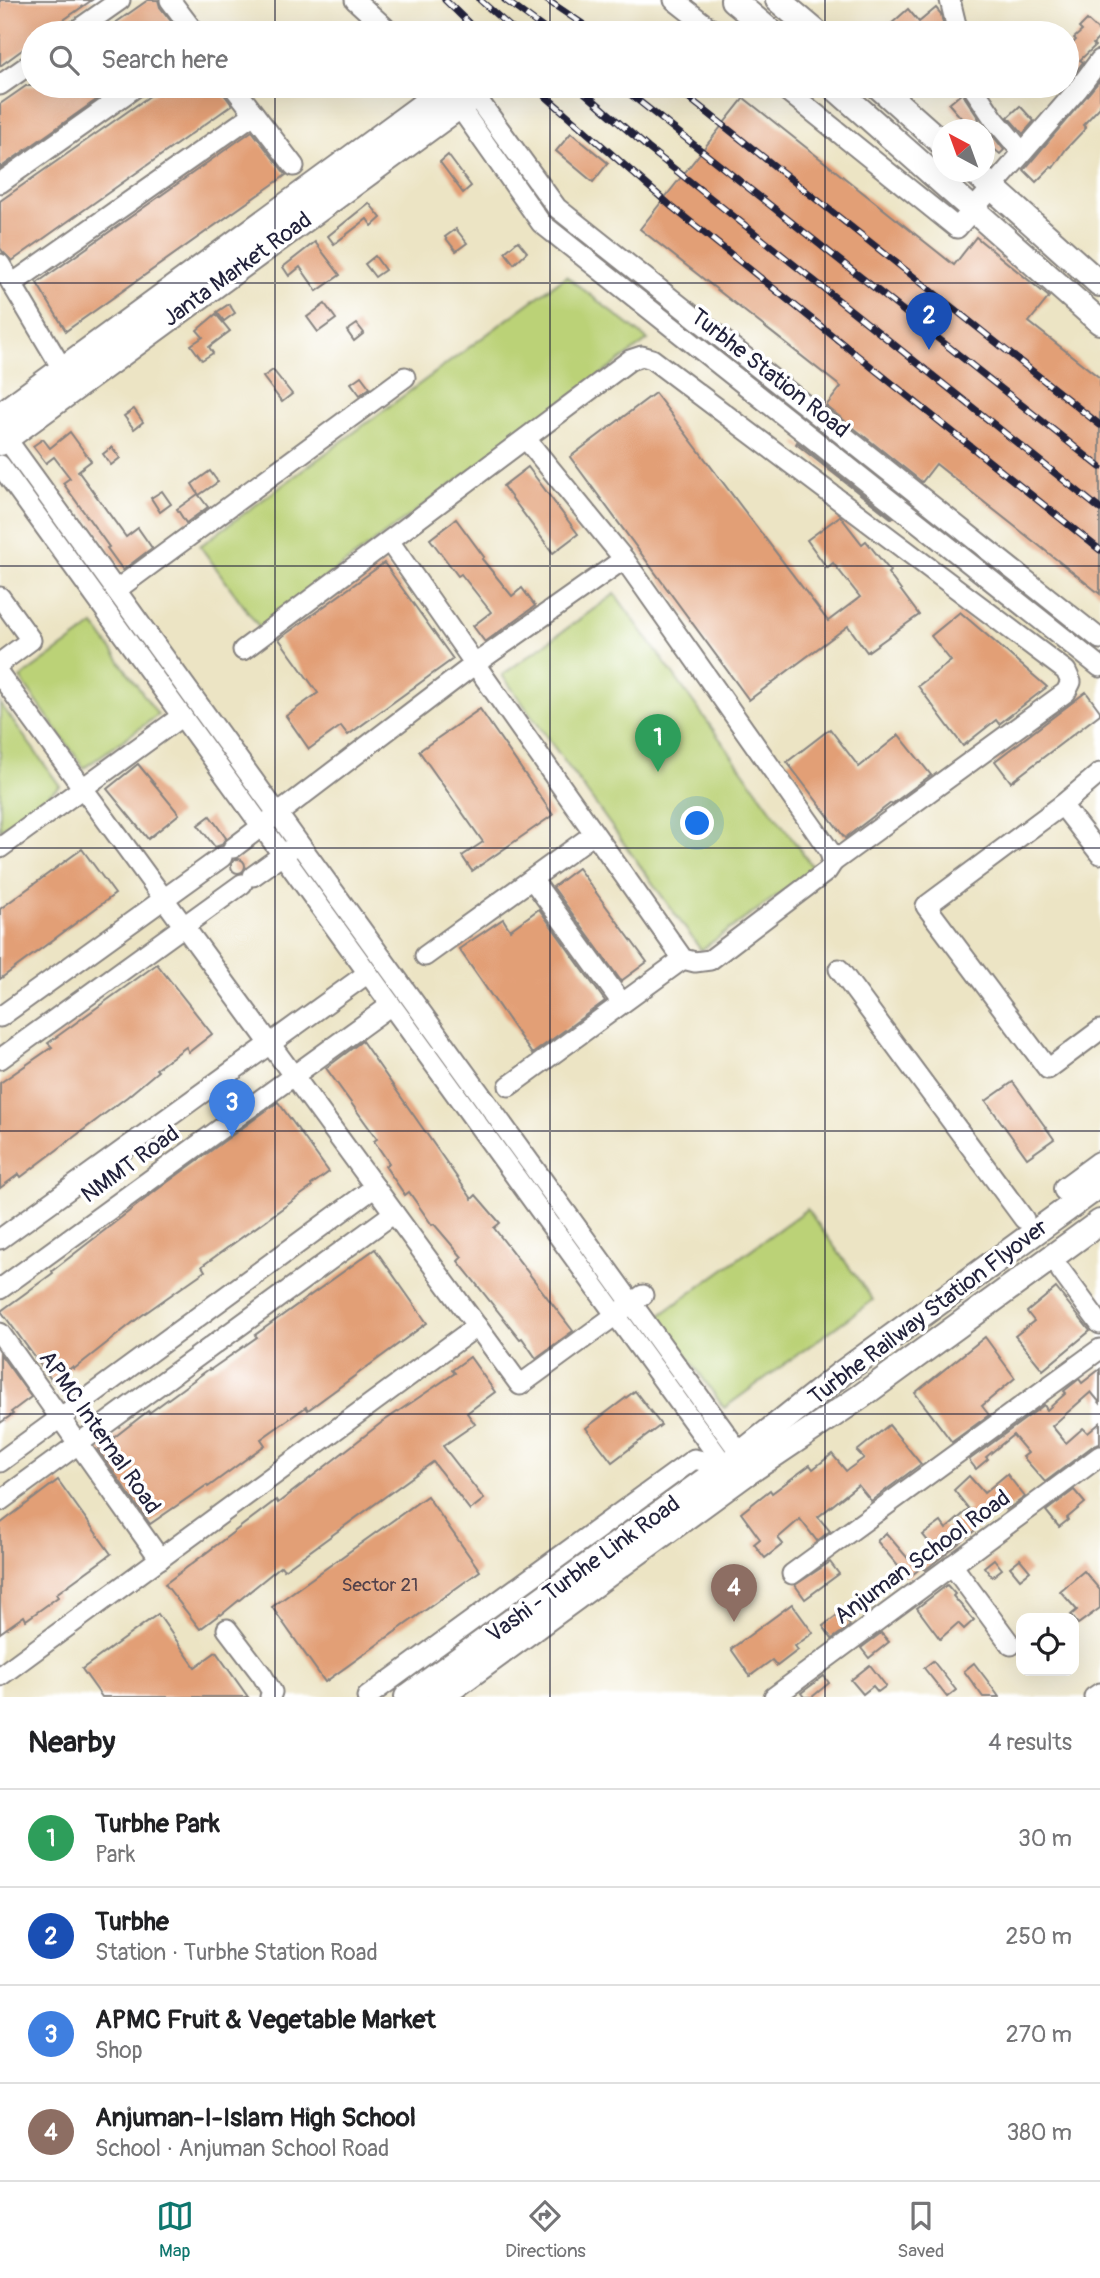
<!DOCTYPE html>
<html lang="en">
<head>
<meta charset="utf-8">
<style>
  :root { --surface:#fff; --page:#f6f6f6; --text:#202124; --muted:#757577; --line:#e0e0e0; --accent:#0f766e }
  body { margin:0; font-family:Pangolin,sans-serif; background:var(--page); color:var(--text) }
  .controls { position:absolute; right:21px; bottom:21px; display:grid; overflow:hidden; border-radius:14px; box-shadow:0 7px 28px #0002 }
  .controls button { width:63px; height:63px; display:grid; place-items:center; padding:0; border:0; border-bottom:2px solid var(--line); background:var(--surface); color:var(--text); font:35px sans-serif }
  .compass { position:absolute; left:932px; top:119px; width:63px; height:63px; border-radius:50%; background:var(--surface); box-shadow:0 7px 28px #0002; rotate:319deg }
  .you { position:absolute; left:698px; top:824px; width:24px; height:24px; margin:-18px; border:5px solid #fff; border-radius:50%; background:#1a73e8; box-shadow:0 0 0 10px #1a73e833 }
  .badge { display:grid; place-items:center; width:46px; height:46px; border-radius:50%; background:var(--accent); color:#fff; font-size:23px; font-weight:700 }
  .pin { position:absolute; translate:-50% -58px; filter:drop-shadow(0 2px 4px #0008) }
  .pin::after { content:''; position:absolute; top:37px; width:24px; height:21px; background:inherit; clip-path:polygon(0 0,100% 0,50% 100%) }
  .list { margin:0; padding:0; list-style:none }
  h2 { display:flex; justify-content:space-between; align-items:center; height:91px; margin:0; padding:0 28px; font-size:30px }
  h2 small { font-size:23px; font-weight:400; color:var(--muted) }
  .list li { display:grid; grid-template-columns:46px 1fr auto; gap:21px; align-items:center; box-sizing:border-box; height:98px; padding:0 28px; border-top:2px solid var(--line) }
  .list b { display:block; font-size:26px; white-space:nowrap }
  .list p { margin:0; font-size:23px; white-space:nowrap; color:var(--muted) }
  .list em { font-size:23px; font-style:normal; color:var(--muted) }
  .icon { flex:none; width:38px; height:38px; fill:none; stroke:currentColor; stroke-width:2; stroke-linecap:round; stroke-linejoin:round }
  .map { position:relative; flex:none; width:1100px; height:1697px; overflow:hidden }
  .search { position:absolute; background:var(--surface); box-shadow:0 7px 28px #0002; left:21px; right:21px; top:21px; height:77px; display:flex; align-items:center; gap:18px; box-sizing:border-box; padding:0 24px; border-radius:38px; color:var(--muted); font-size:26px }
  .sheet { height:483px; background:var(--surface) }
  nav { display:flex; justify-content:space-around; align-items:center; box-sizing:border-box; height:98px; border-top:2px solid var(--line); background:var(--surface); font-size:19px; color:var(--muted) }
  nav a { display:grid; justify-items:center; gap:4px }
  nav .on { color:var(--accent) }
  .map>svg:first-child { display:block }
  .green { fill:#bbd277; stroke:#6e7a59; stroke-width:2 }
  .building { fill:#e29f76 }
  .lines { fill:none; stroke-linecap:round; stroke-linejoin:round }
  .minor-casing { stroke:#878380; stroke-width:23 }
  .major-casing { stroke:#878380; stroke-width:28 }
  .minor { stroke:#fff; stroke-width:19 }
  .major { stroke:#fff; stroke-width:24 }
  .rail-casing { stroke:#22223b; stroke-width:7 }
  .rail { stroke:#fff; stroke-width:4.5; stroke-dasharray:13; stroke-linecap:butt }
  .grid { fill:none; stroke:#22223b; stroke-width:2; stroke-opacity:0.55 }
  .labels { text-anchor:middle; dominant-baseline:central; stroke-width:7; stroke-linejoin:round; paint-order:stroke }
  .number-label { font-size:19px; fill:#52414a }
  .street-label { font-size:23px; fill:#22223b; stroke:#fff }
</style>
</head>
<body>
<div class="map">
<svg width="1100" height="1697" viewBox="0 0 1100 1697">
  <rect width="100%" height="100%" fill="#fff"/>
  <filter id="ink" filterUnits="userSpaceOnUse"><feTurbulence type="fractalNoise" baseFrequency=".0143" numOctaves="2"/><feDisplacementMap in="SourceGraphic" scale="14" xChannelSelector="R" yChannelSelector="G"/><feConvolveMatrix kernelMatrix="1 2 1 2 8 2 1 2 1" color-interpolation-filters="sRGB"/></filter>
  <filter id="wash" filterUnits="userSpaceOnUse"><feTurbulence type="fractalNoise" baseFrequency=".00686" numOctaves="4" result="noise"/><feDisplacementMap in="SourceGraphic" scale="28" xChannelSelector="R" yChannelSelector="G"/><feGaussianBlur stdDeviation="1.57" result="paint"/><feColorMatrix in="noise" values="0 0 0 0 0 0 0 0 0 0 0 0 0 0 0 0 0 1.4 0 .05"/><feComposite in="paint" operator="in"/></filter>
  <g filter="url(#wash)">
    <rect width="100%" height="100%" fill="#ece4c4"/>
    <g class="green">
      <polygon points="566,276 648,340 259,627 200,546"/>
      <polygon points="615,594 814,869 701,950 502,675"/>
      <polygon points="94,625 158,715 84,768 20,678"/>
      <polygon points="0,703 60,786 0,830"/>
      <polygon points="807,1209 873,1300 724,1408 659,1316"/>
    </g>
    <g id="blocks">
      <g class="building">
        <polygon points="0,0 92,0 45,33 33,33 33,42 0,66"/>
        <polygon points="148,0 158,0 160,7 180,33 101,33"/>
        <polygon points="936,8 941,14 945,33 881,33 908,9 919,22"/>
        <polygon points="1087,20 1100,32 1100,37 1093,44 1095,46 1080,60 1083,62 1067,83 1067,49 1076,40 1074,38 1082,31 1079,28"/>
        <polygon points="1100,80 1100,107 1083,125 1086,128 1066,149 1053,168 1051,167 1036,182 1024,170"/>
        <polygon points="26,86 116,86 0,168 0,104"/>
        <polygon points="164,86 221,86 223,93 232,105 12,261 3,252 0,248 0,201"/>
        <polygon points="962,93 979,119 969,127 949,104"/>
        <polygon points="744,98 954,265 976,237 1049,297 1029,322 1100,378 1100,594 936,464 922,482 826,406 841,387 640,229"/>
        <polygon points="1020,106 1034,121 1023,134 1008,117"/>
        <polygon points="252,131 286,175 66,331 37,283"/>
        <polygon points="571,133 608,163 593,182 556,151"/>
        <polygon points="993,136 1004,150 1000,154 987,143"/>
        <polygon points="448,155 471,186 463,193 440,162"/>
        <polygon points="369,203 381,218 372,226 367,219 334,244 328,236"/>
        <polygon points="456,229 467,243 456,251 445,237"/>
        <polygon points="518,241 527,252 514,264 505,252"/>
        <polygon points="315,242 340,275 317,291 300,267 289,276 283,267"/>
        <polygon points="375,256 385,270 375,277 365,264"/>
        <polygon points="229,304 235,313 224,321 217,312"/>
        <polygon points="325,304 336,319 318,332 307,317"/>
        <polygon points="216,314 230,331 209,347 213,353 202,360 191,345 203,337 197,330"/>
        <polygon points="357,324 364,333 354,341 347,331"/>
        <polygon points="273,370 292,394 282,402 263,377"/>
        <polygon points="361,376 370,388 360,395 351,383"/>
        <polygon points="655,393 828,621 860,597 833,563 827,568 807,540 840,516 862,544 866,541 890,571 888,573 919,615 867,652 848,626 749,700 570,457"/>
        <polygon points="134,409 143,422 134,429 124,416"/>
        <polygon points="70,432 91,461 78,471 126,537 138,528 152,548 123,570 107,548 109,547 63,483 70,478 54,457 46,463 33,446 43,439 50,448"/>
        <polygon points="797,442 893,518 892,519 796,444"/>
        <polygon points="112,447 120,458 111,465 103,454"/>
        <polygon points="528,467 578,534 553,553 503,486"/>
        <polygon points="210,471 218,482 199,495 192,484"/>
        <polygon points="162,491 171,504 160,512 151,498"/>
        <polygon points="198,494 208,507 186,523 177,509"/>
        <polygon points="456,519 484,557 482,559 512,596 522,588 535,606 485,642 473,626 491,612 461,574 458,576 430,539"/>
        <polygon points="384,563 453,659 348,735 341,726 309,749 286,716 318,693 279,639"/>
        <polygon points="960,612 1047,687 999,724 996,720 963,746 918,686 951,661 931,636"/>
        <polygon points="1086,692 1100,711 1100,714 1011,782 995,761"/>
        <polygon points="480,709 553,815 472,871 462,856 483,842 419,751"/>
        <polygon points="830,729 859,767 899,735 931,775 892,804 891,803 845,838 787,762"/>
        <polygon points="138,764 179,814 148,839 107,789"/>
        <polygon points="210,816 226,838 221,845 215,847 198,825"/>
        <polygon points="82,849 115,894 0,979 0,909"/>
        <circle cx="238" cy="866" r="7"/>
        <polygon points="578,868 647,962 621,981 553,887"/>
        <polygon points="539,909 605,1001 532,1054 459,949 503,919 510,930"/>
        <polygon points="157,964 212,1034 189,1052 186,1047 156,1069 158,1071 127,1097 21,1177 19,1174 0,1188 0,1083 52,1047 48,1043"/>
        <polygon points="362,1041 472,1199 476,1195 500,1223 494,1228 573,1331 536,1358 522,1338 520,1339 458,1261 462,1257 434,1224 432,1225 409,1192 405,1195 385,1166 389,1163 374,1141 377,1139 326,1068"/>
        <polygon points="1013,1082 1054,1139 1027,1158 986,1101"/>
        <polygon points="278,1102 329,1172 311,1185 312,1187 202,1266 205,1271 141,1316 74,1369 72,1367 53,1382 1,1311 53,1273 52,1271 158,1189"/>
        <polygon points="375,1249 427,1323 308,1410 306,1407 261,1439 265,1445 208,1487 207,1485 150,1524 98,1450 148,1411 149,1413 209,1369 210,1370 257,1337 255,1335"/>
        <polygon points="1056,1288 1090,1331 1043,1370 1015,1336 1034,1321 1027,1312"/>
        <polygon points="985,1337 1015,1378 982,1406 989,1415 952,1442 915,1393"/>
        <polygon points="0,1354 31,1397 11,1412 13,1414 0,1423"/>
        <polygon points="470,1357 495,1392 467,1413 475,1424 443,1446 484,1499 470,1510 433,1462 284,1570 281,1566 221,1615 220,1614 200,1629 165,1584 276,1500 278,1503 381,1423 455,1373 452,1370"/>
        <polygon points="1100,1369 1100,1403 1091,1392 1052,1426 1066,1443 1083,1428 1088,1433 1100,1423 1100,1444 1093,1446 1045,1482 1023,1457 1028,1453 1013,1435 986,1457 988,1459 976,1469 969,1460 1044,1405 1047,1410 1066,1393 1064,1391 1079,1379 1082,1383"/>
        <polygon points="635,1391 661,1425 612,1462 586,1428"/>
        <polygon points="889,1425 921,1464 871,1501 858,1485 818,1517 830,1531 817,1541 800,1519 778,1538 783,1544 765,1558 754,1544 760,1539 741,1513 770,1490 772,1493 810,1465 813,1469 832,1454 846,1471 864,1458 857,1451"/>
        <polygon points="1007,1474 1025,1497 1006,1510 1000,1502 974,1524 978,1528 925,1570 917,1559 932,1546 923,1535 941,1522 946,1529 969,1509 954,1490 969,1476 984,1493"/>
        <polygon points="58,1480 111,1554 56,1594 58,1597 26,1620 24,1616 0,1633 0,1524"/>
        <polygon points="1074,1490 1085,1503 1067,1518 1068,1520 1059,1527 1046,1511"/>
        <polygon points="427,1496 480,1571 325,1682 272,1607"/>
        <polygon points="886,1533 918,1570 908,1578 877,1541"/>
        <polygon points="994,1559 1002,1569 992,1577 984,1567"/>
        <polygon points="1020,1559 1030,1571 1020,1579 1010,1567"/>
        <polygon points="830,1562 839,1574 805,1599 795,1585"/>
        <polygon points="1084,1571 1100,1590 1100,1608 1078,1624 1071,1615 1077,1610 1060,1591"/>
        <polygon points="947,1585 955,1594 953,1596 974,1620 964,1629 958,1623 940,1639 917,1608"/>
        <polygon points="792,1604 813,1633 795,1646 798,1650 777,1666 772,1660 750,1676 731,1649"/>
        <polygon points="840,1613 850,1626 832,1639 823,1626"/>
        <polygon points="158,1614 195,1667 216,1652 248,1697 102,1697 82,1669"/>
        <polygon points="881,1633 889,1642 869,1658 861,1648"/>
        <polygon points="933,1661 956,1690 947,1697 924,1668"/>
        <polygon points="974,1663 987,1680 999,1697 983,1697 964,1671"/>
        <polygon points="870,1665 886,1686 878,1692 873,1686 863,1694 851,1680"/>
        <polygon points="824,1676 829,1683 812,1697 804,1697 801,1693"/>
      </g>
    </g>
  </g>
  <g filter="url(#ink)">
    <use href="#blocks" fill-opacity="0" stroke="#878380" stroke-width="2"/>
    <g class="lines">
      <defs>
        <g id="minor">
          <polyline points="170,0 195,33"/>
          <polyline points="355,0 391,33"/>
          <polyline points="674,0 716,33"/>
          <polyline points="950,0 958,33"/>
          <polyline points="73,33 120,0"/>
          <polyline points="0,85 33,62"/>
          <polyline points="233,86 294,166"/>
          <polyline points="468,86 557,208 1100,639"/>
          <polyline points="781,86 957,228 1078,89 1100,60"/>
          <polyline points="972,86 994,119 1022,152"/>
          <polyline points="451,95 541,223 1100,667"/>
          <polyline points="0,183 137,86"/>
          <polyline points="0,264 69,380"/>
          <polyline points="12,284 254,114"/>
          <polyline points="0,430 748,1464"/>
          <polyline points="526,439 624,559"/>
          <polyline points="0,465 733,1477"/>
          <polygon points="624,559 829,850 833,862 827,871 710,960 695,962 683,959 475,664"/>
          <polyline points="116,590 405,377"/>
          <polyline points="0,597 31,640 0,663"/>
          <polyline points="243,650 630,360 642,356 652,359 1066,671 1071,682 1066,692 833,862"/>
          <polyline points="0,675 520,1385 643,1295"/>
          <polyline points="1100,773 1062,805 926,906 1048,1069 1100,1030"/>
          <polyline points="1062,805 1100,854"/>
          <polyline points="0,848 182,716"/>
          <polyline points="233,848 475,664 389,541"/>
          <polyline points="253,876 292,848"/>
          <polyline points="532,879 622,1003"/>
          <polyline points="425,956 594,834"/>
          <polyline points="839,969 1024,1219"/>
          <polyline points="0,1017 222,857"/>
          <polyline points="0,1059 242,884"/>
          <polyline points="509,1086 683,959"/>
          <polyline points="0,1239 368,973"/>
          <polyline points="1061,1271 1100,1324"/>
          <polyline points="0,1289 391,1005"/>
          <polyline points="0,1333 160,1559"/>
          <polyline points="0,1462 375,1187"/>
          <polyline points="0,1501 394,1213"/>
          <polyline points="952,1565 1011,1645"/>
          <polyline points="792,1574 1100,1349"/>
          <polyline points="227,1629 262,1675 272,1692 270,1697"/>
          <polyline points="0,1676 477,1326"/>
          <polyline points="367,1697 694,1459 724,1466"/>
          <polyline points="774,1697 1100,1456"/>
          <polyline points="1094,1697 1100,1693"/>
        </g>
        <g id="major">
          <polyline points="733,0 772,33"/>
          <polyline points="778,0 817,33"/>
          <polyline points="833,86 1100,322"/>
          <polyline points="878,86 942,143"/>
          <polyline points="975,172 1100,284"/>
          <polyline points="0,415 449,86"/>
          <polyline points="0,443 475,95"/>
          <polyline points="1066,1189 1100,1164"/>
          <polyline points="407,1697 733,1460 842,1373 1100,1185"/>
          <polyline points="440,1697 744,1475 860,1397 1100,1222"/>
        </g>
      </defs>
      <use href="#minor" class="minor-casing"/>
      <use href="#major" class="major-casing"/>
      <use href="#minor" class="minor"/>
      <use href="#major" class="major"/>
      <defs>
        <g id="rail">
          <polyline points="445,0 479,33"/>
          <polyline points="480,0 517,33"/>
          <polyline points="505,0 550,33"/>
          <polyline points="547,0 596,33"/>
          <polyline points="534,86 672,207 1100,550"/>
          <polyline points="577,86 648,148 1100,509"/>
          <polyline points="620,86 1100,467"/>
          <polyline points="674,86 1100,425"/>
        </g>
      </defs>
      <use href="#rail" class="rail-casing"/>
      <use href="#rail" class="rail"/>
    </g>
  </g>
  <path class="grid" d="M275,0V33M550,0V33M825,0V33M275,86V1697M550,86V1697M825,86V1697M0,283H1100M0,566H1100M0,848H1100M0,1131H1100M0,1414H1100"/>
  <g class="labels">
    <g class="number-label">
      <text x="380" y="1585">Sector 21</text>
    </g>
    <g class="street-label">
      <text transform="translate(237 269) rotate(-36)">Janta Market Road</text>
      <text transform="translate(770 373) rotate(38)">Turbhe Station Road</text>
      <text transform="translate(130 1164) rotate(-36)">NMMT Road</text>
      <text transform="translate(928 1312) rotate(-37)">Turbhe Railway Station Flyover</text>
      <text transform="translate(100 1432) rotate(55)">APMC Internal Road</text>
      <text transform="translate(922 1557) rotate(-36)">Anjuman School Road</text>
      <text transform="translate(583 1569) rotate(-36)">Vashi - Turbhe Link Road</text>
    </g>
  </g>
</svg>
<div class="controls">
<button><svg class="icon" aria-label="locate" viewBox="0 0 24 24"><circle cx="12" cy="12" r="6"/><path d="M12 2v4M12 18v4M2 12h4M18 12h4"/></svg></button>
</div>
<svg class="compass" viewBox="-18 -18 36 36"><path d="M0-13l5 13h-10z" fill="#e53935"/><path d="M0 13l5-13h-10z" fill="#757577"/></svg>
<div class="you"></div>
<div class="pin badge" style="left:658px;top:772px;background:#2e9e5b">1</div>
<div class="pin badge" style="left:929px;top:350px;background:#1a4fb4">2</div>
<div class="pin badge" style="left:232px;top:1137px;background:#3f7fe0">3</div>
<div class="pin badge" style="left:734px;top:1622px;background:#8d6e63">4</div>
<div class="search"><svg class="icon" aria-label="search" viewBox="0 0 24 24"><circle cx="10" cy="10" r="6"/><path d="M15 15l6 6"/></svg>Search here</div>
</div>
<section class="sheet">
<h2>Nearby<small>4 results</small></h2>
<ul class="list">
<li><span class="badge" style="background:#2e9e5b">1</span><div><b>Turbhe Park</b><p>Park</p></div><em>30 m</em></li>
<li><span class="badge" style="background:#1a4fb4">2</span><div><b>Turbhe</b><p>Station · Turbhe Station Road</p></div><em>250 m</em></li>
<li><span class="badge" style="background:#3f7fe0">3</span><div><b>APMC Fruit &amp; Vegetable Market</b><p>Shop</p></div><em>270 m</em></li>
<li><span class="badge" style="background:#8d6e63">4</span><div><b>Anjuman-I-Islam High School</b><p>School · Anjuman School Road</p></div><em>380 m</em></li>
</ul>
</section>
<nav>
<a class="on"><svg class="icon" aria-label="map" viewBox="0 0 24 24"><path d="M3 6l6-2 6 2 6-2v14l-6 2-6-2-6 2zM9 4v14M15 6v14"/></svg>Map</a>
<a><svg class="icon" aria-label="directions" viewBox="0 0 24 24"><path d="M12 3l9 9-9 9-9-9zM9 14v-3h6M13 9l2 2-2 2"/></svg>Directions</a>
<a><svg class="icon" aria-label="saved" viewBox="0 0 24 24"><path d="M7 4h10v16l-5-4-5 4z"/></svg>Saved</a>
</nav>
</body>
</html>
